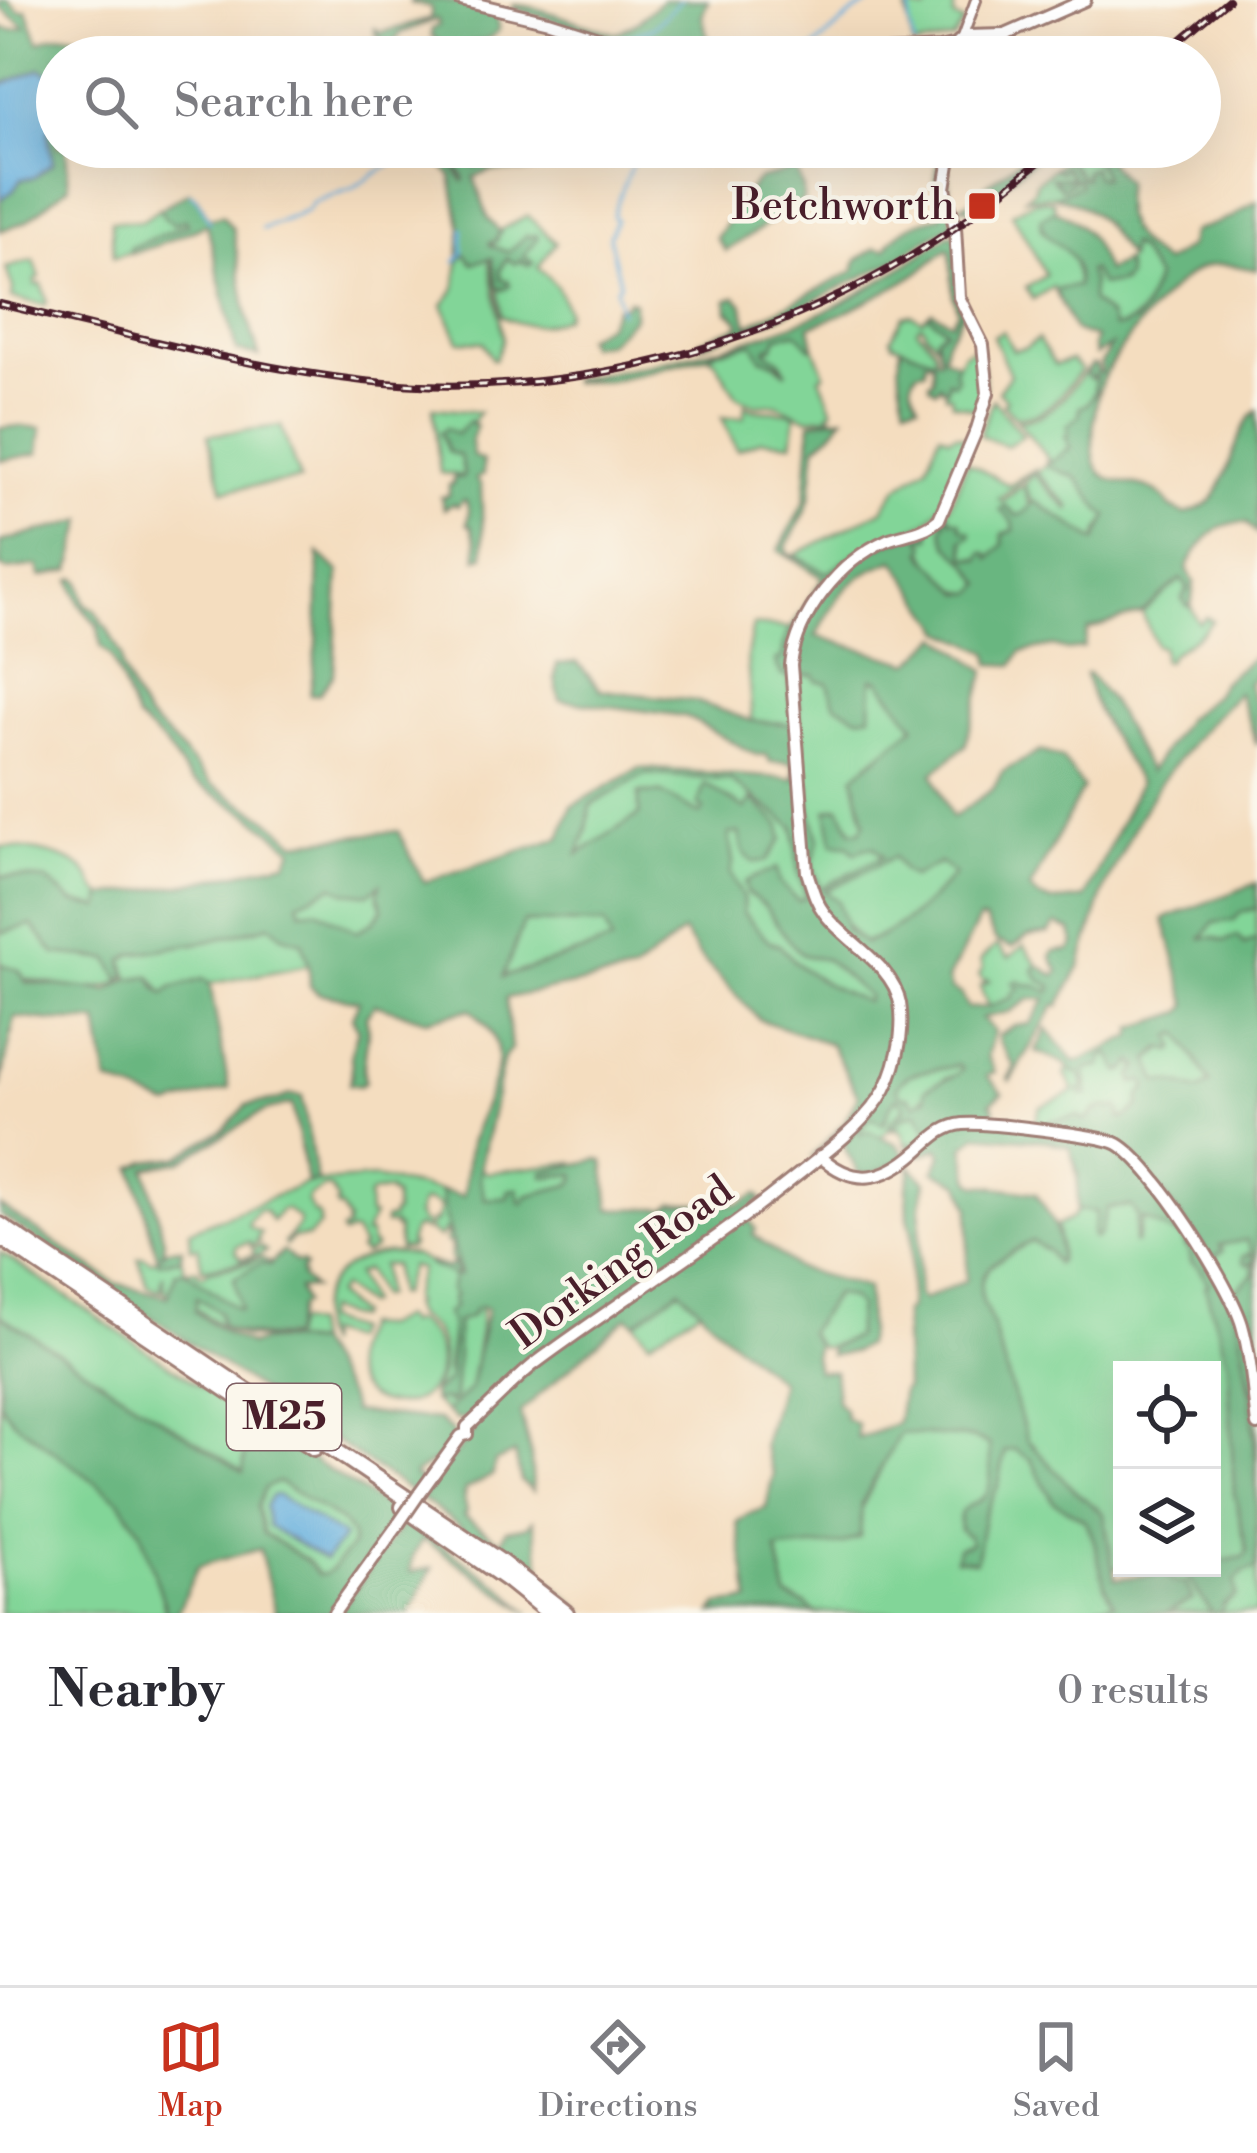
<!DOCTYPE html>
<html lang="en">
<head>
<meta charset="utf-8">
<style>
  :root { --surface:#fff; --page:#f7f7f7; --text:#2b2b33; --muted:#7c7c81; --line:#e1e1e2; --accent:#c8321e }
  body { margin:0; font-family:"Libre Bodoni",serif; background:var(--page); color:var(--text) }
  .controls { position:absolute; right:36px; bottom:36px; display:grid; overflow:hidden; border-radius:0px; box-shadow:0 12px 48px #0002 }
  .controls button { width:108px; height:108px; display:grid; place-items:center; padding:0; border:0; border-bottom:3px solid var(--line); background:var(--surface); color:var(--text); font:60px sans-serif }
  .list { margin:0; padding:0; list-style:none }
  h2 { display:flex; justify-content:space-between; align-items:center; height:156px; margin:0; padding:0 48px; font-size:51px }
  h2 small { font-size:39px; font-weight:400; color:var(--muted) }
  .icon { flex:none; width:66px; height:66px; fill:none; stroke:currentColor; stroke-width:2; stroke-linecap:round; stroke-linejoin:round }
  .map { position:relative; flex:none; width:1257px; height:1613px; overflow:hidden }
  .search { position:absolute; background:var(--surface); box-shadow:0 12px 48px #0002; left:36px; right:36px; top:36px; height:132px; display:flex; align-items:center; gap:30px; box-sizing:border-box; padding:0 42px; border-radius:66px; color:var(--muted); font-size:45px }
  .sheet { height:372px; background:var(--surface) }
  nav { display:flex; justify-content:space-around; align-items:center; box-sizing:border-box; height:168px; border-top:3px solid var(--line); background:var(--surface); font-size:33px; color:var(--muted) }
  nav a { display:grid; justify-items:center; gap:6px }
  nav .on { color:var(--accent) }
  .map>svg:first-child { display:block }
  .green { fill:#82d598; stroke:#667a62; stroke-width:3; fill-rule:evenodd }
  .forest { fill:#69b680; stroke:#5a6a56; stroke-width:3; fill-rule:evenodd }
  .water { fill:#66b0de; stroke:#586884; stroke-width:3 }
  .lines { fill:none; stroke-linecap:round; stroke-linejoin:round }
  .stream { stroke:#66b0de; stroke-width:3 }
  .minor-casing { stroke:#9f7e75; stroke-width:14 }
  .major-casing { stroke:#9f7e75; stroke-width:16 }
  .highway-casing { stroke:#9f7e75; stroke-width:20 }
  .minor { stroke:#fff; stroke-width:8 }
  .major { stroke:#fff; stroke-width:10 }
  .highway { stroke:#fff; stroke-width:14 }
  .rail-casing { stroke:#4a1f2b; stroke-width:8 }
  .rail { stroke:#fbf7ec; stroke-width:3; stroke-dasharray:9; stroke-linecap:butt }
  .major-bridge-casing { stroke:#9f7e75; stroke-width:16; stroke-linecap:butt }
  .major-bridge { stroke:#fff; stroke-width:10 }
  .poi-dot { fill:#c8321e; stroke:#fbf7ec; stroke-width:4.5 }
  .labels { text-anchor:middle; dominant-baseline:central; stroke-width:9; stroke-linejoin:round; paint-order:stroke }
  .shield { fill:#fbf7ec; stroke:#7f6065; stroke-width:3 }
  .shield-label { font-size:39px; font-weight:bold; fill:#4a1f2b }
  .poi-label { font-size:42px; fill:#4a1f2b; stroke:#fbf7ec; text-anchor:end }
  .street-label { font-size:42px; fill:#4a1f2b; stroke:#fbf7ec }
</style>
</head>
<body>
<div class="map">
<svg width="1257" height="1613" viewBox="0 0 1257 1613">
  <rect width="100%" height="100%" fill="#fbf7ec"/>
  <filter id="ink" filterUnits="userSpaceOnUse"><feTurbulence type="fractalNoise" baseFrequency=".00833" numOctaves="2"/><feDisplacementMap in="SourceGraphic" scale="24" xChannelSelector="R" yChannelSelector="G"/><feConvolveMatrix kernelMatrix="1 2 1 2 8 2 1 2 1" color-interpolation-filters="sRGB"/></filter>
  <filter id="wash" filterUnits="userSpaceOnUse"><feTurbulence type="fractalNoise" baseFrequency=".004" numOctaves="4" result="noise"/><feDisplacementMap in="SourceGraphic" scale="48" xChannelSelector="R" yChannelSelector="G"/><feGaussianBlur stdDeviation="2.7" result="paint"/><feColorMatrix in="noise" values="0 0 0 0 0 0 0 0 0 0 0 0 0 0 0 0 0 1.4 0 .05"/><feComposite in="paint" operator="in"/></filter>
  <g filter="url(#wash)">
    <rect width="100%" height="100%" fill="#f4ddbf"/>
    <g class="green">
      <polygon points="929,0 954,0 954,18 964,23 953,39 913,47 907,11 912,8 926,11"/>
      <polygon points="479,147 488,160 494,157 491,147 536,147 540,169 527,172 491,171 488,164 475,169 466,163 462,156"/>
      <polygon points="1082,147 1086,147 1097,164 1100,163 1105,177 1054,196 1025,198 1035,189 1036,182"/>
      <polygon points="1045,200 1053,201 1055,210 1041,218 1042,230 1072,255 1078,283 1077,287 1055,290 1053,287 1033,299 1026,288 1046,275 1012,213 1034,201"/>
      <polygon points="159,209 166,219 173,223 185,219 189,224 130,248 131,252 114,257 111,221 142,221"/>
      <path d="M528,216L556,243L538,267L557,286L567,310L565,317C545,327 522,328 502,316L498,289L502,290L500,271L508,257L529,265L532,262L524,257L531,237L508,252L498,249L489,242L497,241L500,230Z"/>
      <path d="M1128,243L1138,250L1156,278C1147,303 1144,320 1117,328L1111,325L1109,316L1091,302L1092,284L1088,272L1091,270L1101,285L1123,283L1127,270L1124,262L1129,256Z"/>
      <path d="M465,254L473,263L489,258L503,339L495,359H492L483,342L459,341L443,305C446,300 450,297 453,292C461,279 453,264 465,254Z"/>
      <polygon points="34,260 40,277 35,280 36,285 42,284 47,302 45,305 12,298 13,289 6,268"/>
      <polygon points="932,311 951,323 937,336 935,342 926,334 923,326 920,325 917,329 934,348 936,360 893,343 891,338 903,316 911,314 922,320"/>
      <path d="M1003,331L1013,350L1025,348L1038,339L1055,365L1071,360L1081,370C1061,393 1046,422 1013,415L1003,404L1007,400L998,391L1010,375L993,336Z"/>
      <path d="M797,332L810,347H814L825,374L820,377L833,410L829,413L832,416L807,418L776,404L757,405L742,399L736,395L715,360L708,356L719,349C728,351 742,343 753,343C763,355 775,364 786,373L765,351L778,336Z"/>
      <polygon points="979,346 985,387 980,409 977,410 952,403 951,395 946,395 945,388 963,353"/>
      <path d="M1088,368C1112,396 1067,415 1071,447L1051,462L1016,419C1048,425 1069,390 1088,368Z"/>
      <polygon points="993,399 1023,436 1007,446 981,436 980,433"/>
      <path d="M745,405C759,415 780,407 796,415L792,443L761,440L737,450L722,418L744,417Z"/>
      <polygon points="433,408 479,412 472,423 469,421 457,434 464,476 440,473"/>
      <polygon points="281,426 300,480 223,490 208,435"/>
      <path d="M940,433L949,437L956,434L969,439C958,467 949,502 927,522L858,552L828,574L795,555L883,509L897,488L927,466Z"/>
      <polygon points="967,462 1009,485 1037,468 999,499 1003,501 1023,485 1030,506 1014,530 1003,534 1003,545 989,559 966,557 962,529 947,513"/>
      <polygon points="1045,465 1077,478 1102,512 1109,517 1099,532 1096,541 1035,501 1033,503 1024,485 1034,474 1069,510 1070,507 1037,473"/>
      <path d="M942,518L946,522L943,529L949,545L968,563L983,584L974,593C948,592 925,561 921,537H930V529Z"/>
      <polygon points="1183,576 1194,582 1191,607 1199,623 1207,617 1212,621 1201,633 1170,655 1167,661 1162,661 1162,647 1156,646 1142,613"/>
      <polygon points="753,625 790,628 782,658 789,676 793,724 752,721 747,657"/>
      <polygon points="814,675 816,680 828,683 879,680 915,727 854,776 865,824 864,848 874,847 884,856 820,889 812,864 819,839 810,810 808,783 804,781 797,676"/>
      <polygon points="646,774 730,780 794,827 798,871 806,898 799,901 780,883 777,869 747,893 764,905 803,955 827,960 868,997 865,1003 826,984 802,968 779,945 769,941 743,913 743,898 730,873 733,863 728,834 739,832 752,800 746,809 704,809 700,814 661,793 639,793 639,815 576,856 586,832 591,805"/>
      <path d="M0,847C23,847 70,854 86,872C94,881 93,889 103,896L100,908L73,902L47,880L0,876Z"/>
      <path d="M894,856L903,871L940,863L954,874C928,903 901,931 864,943C843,928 840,913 824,891Z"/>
      <polygon points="382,882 383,908 374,921 356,932 317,910 301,911 297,902 334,886"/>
      <path d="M1257,908V939C1241,947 1218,943 1202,938L1213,923L1233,920L1241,912Z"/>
      <polygon points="524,922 604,924 613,943 501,978"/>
      <path d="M32,925L89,958L110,959L121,981C95,997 54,983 25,979L19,970L0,964V933Z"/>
      <polygon points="270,925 282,936 302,941 309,965 210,984 203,979 164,994 150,976 129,979 123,960 132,954 210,941"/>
      <polygon points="997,945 1009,958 1024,945 1038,965 1034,970 1052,987 1050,992 1034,985 1023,984 1013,997 988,1007 980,986 990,981 988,979 984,981 979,975 983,968 981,960"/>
      <path d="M1180,1033L1211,1083L1199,1091C1188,1086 1170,1081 1158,1082L1149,1060L1173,1042L1172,1036Z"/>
      <path d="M1110,1053L1127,1070L1132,1061C1140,1068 1140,1078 1147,1084L1139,1107L1125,1119L1113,1110L1096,1109L1087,1120H1082L1078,1116L1050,1121L1048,1125L1035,1123L1040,1107L1074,1092L1065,1074L1069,1067L1073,1072L1079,1073L1091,1067Z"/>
      <path d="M1257,1058V1613H1127L1115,1604L1066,1613H816L806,1605L787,1597L777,1549L843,1544L899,1433L973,1438L1004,1450L1034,1446L1027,1440L996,1338C994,1324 988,1315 983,1302C971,1266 1009,1255 1032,1241L1048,1251L1055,1263L1058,1233L1056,1226C1062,1223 1070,1221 1074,1216C1084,1204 1076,1167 1072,1153L1133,1141ZM1122,1370H1212V1568L1112,1580V1569L1122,1566Z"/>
      <path d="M958,1065L962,1069L958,1075L945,1078L915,1105L900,1095L896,1087C909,1066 937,1073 958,1065Z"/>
      <polygon points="896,1098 905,1104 899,1116 889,1123 916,1111 926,1126 927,1136 917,1143 906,1144 901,1130 889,1129 881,1137 868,1131 860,1134 859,1131 871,1117 884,1124 889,1108"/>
      <polygon points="574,1162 573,1166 544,1171 545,1177 575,1174 577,1179 570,1185 527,1196 524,1203 520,1203 518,1190 509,1198 485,1199 480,1179 481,1168 486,1173"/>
      <path d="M374,1178L441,1191C444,1220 455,1247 460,1276H457L451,1260V1244L446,1242L447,1234L445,1230L439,1238L429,1231L432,1221L436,1222L440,1209L436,1204L426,1201L421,1203L417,1216L420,1218V1221L427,1224L425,1230L418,1227L413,1230L409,1243L412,1245L410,1248L399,1249L397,1228H394L393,1224H385V1219L392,1218V1214L395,1213L394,1195H390L389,1191L372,1193L368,1197L369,1215L373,1216L365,1234H370L371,1245L375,1246V1248L364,1254L359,1250L362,1247L355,1233L350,1232L343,1235L341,1231L347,1228L346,1224L348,1222L341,1208L338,1209L336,1204L338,1202L331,1188L326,1187L309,1196L307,1201L314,1214L317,1213L320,1219L318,1221L320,1225L308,1237L292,1238L286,1245L284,1243L299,1225V1219L286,1209L281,1210L272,1221L264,1210H258L248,1222L249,1227L261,1233L257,1239L259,1241L251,1247L249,1242L237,1246L235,1251L241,1259L254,1255L253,1250L260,1246L266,1251L246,1261L202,1269L198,1247L191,1248L190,1230L307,1183Z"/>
      <polygon points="0,1252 248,1418 245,1473 0,1315"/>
      <path d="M401,1253L413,1255L454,1276L452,1331L447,1368L449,1381L432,1393C447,1365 448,1331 415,1316L411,1305L414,1302L411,1300L420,1269L410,1266L400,1295H396L393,1265H382L384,1296L379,1297L366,1270L356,1274L369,1303L365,1305L341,1287L335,1295L358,1315L355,1319L326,1310L323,1320L353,1330L349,1340L325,1333L324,1346C302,1291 346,1250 401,1253Z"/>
      <polygon points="143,1257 151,1261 158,1259 159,1262 181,1258 185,1270 197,1270 199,1274 204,1275 208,1271 248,1263 261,1258 271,1263 239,1294 241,1309 239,1310 185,1271 176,1272 169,1294 165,1292 163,1274 161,1291 148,1286 138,1258"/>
      <polygon points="680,1288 700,1309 649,1341 635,1323"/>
      <polygon points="835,1294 850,1298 858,1306 855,1337 823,1348 817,1345 808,1332"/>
      <polygon points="196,1296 219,1312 230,1330 276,1338 295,1327 295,1321 312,1325 315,1343 244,1337 227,1330 195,1308"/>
      <path d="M481,1307L480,1330L470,1389L446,1412L433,1401L445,1400C457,1386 455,1380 455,1363C455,1349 459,1337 457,1322L471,1316L475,1309Z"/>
      <path d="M402,1317L407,1323L416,1321C429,1330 439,1342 439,1359C441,1425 340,1416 352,1352C354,1342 359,1335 362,1326L382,1327Z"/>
      <polygon points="0,1382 135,1493 166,1613 0,1613"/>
      <polygon points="278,1482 341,1521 352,1535 352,1547 334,1567 325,1574 318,1575 307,1561 263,1533 257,1507 265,1488"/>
    </g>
    <g class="forest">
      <path d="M0,0H8L20,11L27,10L39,42C67,29 81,32 101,57H57V92L53,75L41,69L0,85C0,64 3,47 1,27L12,30L26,27L0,8Z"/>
      <path d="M411,0H440L494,10L499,30C484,48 462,38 445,50L437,47L440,42L432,36V29L439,25L437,19L401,33L394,42L380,43V37L376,36L375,29L381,33L427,20L431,17V7L410,3Z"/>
      <polygon points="662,0 708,0 702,16 713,57 673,57 660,54 513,8 514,4 536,8 615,34 639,21"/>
      <path d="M57,116V147H66L69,186L27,221L0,231V199L13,191L22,179L33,178L53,163C51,145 43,131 57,116Z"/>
      <polygon points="422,147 439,147 463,181 465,179 443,147 458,147 466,163 472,163 475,168 489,164 491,171 474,177 488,218 501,233 497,236 497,241 490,242 490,245 508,252 527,235 531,237 536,234 538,238 524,256 533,263 529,266 520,260 515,264 507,258 500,271 502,280 508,280 510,285 506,289 497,288 492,258 472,263 465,254 459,257 461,230 451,175"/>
      <path d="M940,147H946L952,224L887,265L835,290L777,318L702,345L700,341L741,325L737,318L728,311L727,300L736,297L743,305L748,325L854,271L857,260L876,248L886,249C898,228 920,220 943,216L935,183Z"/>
      <polygon points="1037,147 1050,147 970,211 967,207 962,208 960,206 971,201 976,193"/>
      <path d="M1096,147L1125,182C1118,222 1131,241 1164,263L1189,246L1191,234L1194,231L1231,218L1257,201V270C1238,266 1221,261 1202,268C1172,280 1116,349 1103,379C1095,397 1090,443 1095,462C1105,496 1152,471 1170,507L1185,514C1194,510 1206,507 1211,501C1230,478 1237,424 1257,411V534L1247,523C1218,519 1198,544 1187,569L1194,582L1191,607L1186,605L1182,598L1188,588L1181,579L1142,613L1088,630L1084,648L1067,650L1053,646L1021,652L1013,665L991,664L989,652L944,631L895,560C848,575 839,595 816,636L911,663L940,636L986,671L965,746L933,773L952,818L993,789L1002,772L1041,751L1062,758L1083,788L1030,889C1043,907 1066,900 1085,898L1139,783C1118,744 1095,719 1085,674L1088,673L1110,700L1149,772L1185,719L1214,695L1222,682L1257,654V676L1248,683L1257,706V745L1238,693L1201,731L1159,784L1136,823L1105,887L1080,967L1059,1006L1055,1005L1010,1081L1008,1079L1014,1066L999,1042L998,1036L1014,1026L1030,1024L1046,999H1030L1009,1012L982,1018L994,1031L987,1056L995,1072L987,1076L1003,1093L990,1103L994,1107L995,1119L1013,1116L1018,1121L1040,1124V1133L1119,1147L1173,1208L1192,1239L1185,1245L1183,1238L1142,1218L1136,1243H1134L1137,1215L1131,1206L1107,1208L1100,1234L1094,1239L1092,1236L1096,1212L1077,1210L1078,1172L1069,1147L1048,1141L977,1135L964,1147L971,1180L976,1184L1036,1193C1049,1215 1064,1235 1058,1262L1055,1263L1048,1251L1032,1241C1008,1255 971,1266 983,1302C988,1315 994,1324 996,1338L1027,1440L1076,1492L1104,1514L1115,1579L1165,1573L1174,1582L1185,1583L1193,1599L1166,1613H1122L1120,1610L1111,1613H1066L1114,1603L1104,1584L1094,1541L1086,1521L1053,1501L1031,1460L1014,1449L1005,1451L999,1484L984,1516L976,1561L956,1559L958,1548L971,1543L969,1537L960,1530C956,1500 974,1510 986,1494C994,1484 989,1457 989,1444L973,1438L900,1433L862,1503L860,1537L843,1544L777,1550L787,1597L806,1605L816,1613H712L718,1605L750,1601L737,1522L748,1514L766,1508L773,1474L763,1445L780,1381L725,1335L680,1289L635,1323L627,1317L520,1412L531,1456L533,1491L521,1482L515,1453L495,1462L493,1475L465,1490L464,1499L467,1512L464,1516L501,1542L506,1530L528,1526L533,1520L542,1573L583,1612L578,1613L420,1498L474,1430L470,1419L456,1420L446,1412L470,1389L487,1309L481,1307L475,1309L471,1316L457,1322C459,1348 455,1373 454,1399L448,1403L445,1400L433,1401L432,1393L449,1380C446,1359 458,1332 446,1314L454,1307L452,1299L455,1295L450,1290L454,1276L429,1265V1262L449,1268L453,1262L457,1275H460C455,1247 444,1220 441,1191L463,1196C467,1178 466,1157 471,1140C480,1107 512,1064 490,1031C485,1023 477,1016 471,1009L426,1020L375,1004L366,1016C372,1040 360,1056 365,1081L360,1086L349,1084L352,1073L351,1053L358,1029L352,1017L359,1001L318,993L310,986L309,965L302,942L282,936L270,925L210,941L132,954L123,960L126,976L121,981L109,959L55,954L32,925L0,933V876L47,880L73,902L100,908L103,896L189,884L286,862L293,849L250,815L190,780L164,744L136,719L111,656L101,647L98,626L80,605L71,580L76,578L80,581L85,603L94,609L108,630L121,655L122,668L134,696L147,718L167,735L211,784L267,818L296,842L398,831L424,882L560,838L572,806L640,768L795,779L794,765L788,762H770L767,755H756L685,716L560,700L555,679L557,664L577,662L601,690L695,701L752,721L793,724L798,779L808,782L810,810L819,839L812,864L821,888L883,856L874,847L864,848L855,853L848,845L833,844L827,810L839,807L852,831H860L865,823L854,776L915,726L879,680L872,679L871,715L858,717L834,703L828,683L816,680L814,675L782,676L775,661L782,658L786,636L823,578L779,550L805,500L811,422L844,416L831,434L816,446L811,496L805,513L786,547L789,553L828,573L858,552L930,529V538L921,537L926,546L923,551L926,557L962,593H974L983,584L968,563L948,545L942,529L946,522L942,518L947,513L950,519L960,521L962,529L970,531L971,536L963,540L966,557L980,559L982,553H987L990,559L1003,545V535L1014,530L1013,522L1000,510L1005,505L1017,516L1024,513L1034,501L1096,541L1108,516L1102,512L1077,478L1045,465L1047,460L1051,462L1071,448L1065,436L1069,433L1067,426L1079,416L1080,407L1087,404L1096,391L1094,386L1096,378L1094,375L1090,379L1086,375L1091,365H1096L1098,373H1101V363L1111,346L1095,355L1093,346L1096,338L1075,331L1072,327L1055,290L1077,286C1079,237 1043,252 1041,218L1055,210C1087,223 1093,241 1106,271L1124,262L1127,277L1120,283L1101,285L1091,270L1088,271L1092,284L1091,301L1109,316L1113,327C1121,330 1127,323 1135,322L1144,310L1156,278L1138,250L1130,244L1128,258C1105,225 1095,205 1054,196L1080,185L1078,179L1061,188L1052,178H1072L1065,167L1061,172L1053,169L1065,159L1069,161L1081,177L1085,178V171L1093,167L1095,175L1100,178L1104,177L1093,152ZM646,774L730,780L794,827L798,871L806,897L798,901L780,883L777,868C766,874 754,876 745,882L747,893L764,905L788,940L803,955L827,960L868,997L866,1002L826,984L802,968L779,945L769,941L743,913V898L730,873L733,863L729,834L739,833L743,852L753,862L767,861L782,839L780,825L752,799L745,809L705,784L698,804L704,809L700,814L661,793H639V815L578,854L586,832L591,805ZM894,857L903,871L912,877L940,863L954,874C929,903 901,930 865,943L846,930C845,919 840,912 838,901L825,891ZM380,884L378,895L383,909L374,921L357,932L317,910L301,911L298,902L334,886L345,892L369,894ZM979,920H985L996,941L1012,947L1028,936L1049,933L1056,924L1071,930L1074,944L1070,950L1054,951L1051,956L1059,971L1056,976L1038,965L1034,970L1040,980L1052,986L1050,992L1034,985L1023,984L1019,980L1013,983L1019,989L1012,993L1013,998L988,1007L967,1008L961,994L951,989L948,979ZM524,922L604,924L612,942L503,977ZM683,932L701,958L760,1020L831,1044L858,1096L844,1123L811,1158L867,1110L844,1141L846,1151L859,1174L874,1173L902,1160L905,1154L897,1144L868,1131L860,1134L859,1131L871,1117L883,1124L889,1108L896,1098L904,1104V1110L893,1119L889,1128H895L902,1118L917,1112L926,1126V1136L917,1143L906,1144C915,1161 925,1153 939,1148L942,1154L934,1171L961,1184L970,1208L966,1280L923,1300L918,1295L921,1204L926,1182L908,1163L911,1171L907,1187L908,1217L912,1233L909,1309L904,1312L905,1389L902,1390L897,1422C893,1425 860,1439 857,1438V1424L845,1418L844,1409L837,1401L834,1371H817L814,1356L817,1345L808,1332L835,1294L850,1298L858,1306L855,1337L829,1348L830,1355L853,1352L865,1345L868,1333L867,1288L796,1268L753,1234L756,1229L744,1213L762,1199L757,1194L739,1204L673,1203L667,1208L610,1209L604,1161L599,1159L543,1172L544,1177L575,1174L576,1179L570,1185L527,1196L524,1203L520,1202L518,1189L508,1190V1198L485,1199L480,1179L481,1164L504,1058L511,1049L506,998L633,973ZM958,1065L962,1069C953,1081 935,1080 925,1090L926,1098L915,1104L910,1097L900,1095L897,1087C908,1066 936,1073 958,1065Z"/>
      <polygon points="796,170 803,189 803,201 726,251 716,238 754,184 760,179"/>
      <polygon points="189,192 198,199 209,219 222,215 233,229 247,315 259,356 236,351 207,224 156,246 131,253 130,248 188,224 185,220 174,224 166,219 159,209"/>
      <path d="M950,234L955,235L964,311L946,342L943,356L958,363L954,369L957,378L954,383L948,381L947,388H942L940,384L936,390L930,386L929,382L933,380V362L926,361L925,370L917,371C907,387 912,387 919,403L906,405C901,386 897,367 901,347C915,350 930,360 940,359L936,336L946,329L928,315L932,311L951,322L958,311L953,296L950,251L947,249L918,273L900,284L842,314L810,326L814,347H810L796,332L778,336L773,347H768L766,351L780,360L787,373L777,363L761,358L753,343C741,343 729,351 719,349L708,356L610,381L572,382L571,379C654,365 746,346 823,312C863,294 914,260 950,234Z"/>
      <polygon points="628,300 634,302 634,317 607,343 588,345 585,337 607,324 616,307 624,306"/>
      <polygon points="469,421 476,427 471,442 473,456 483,461 483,475 476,479 481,485 484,556 477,558 476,541 471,526 467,524 469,512 466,501 462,501 458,506 452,504 444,509 441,497 449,495 449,485 453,484 454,476 460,478 464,475 460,456 448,452 440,432 446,428 457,434"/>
      <polygon points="19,426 42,428 39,453 0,461 0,428"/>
      <polygon points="84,520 71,570 41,577 38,566 7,570 0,567 0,542"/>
      <polygon points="319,553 339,572 334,674 319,694 310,695 317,644"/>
      <path d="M1257,883V908L1241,912L1234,920L1214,923L1202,938L1214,937L1224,941L1238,936L1244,945L1257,939V1407L1230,1294L1253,1275L1254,1260L1249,1265L1244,1262L1243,1257L1248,1254L1253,1255L1247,1240L1220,1245L1223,1251L1214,1257L1218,1267L1131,1152L1049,1128L1050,1121L1078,1116L1082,1120H1087C1096,1111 1099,1105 1113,1109L1118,1107L1121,1112L1120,1118L1125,1119L1139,1107L1140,1096L1146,1090L1147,1084L1144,1081L1134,1083L1132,1076L1139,1067L1133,1061L1127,1070L1120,1072L1110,1053L1102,1057L1103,1064L1100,1067L1086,1069L1088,1095H1081L1078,1091L1085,1087L1080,1073L1073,1072L1065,1064L1036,1051L1047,1029L1074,1061H1080L1133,1036L1134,1028L1183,1012L1188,1006L1164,919ZM1180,1033L1210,1083L1199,1091C1188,1086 1170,1081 1158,1082L1149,1060L1162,1048L1173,1051L1176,1047L1172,1036Z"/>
      <polygon points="0,964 19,970 26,982 108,991 129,979 150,976 157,988 164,994 171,988 204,979 210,984 229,1089 169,1106 108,1082 98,1022 52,1021 15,1017 0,1089"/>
      <polygon points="290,1095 302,1096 317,1182 307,1183 292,1104 268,1110 254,1117 181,1161 146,1168 164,1240 162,1254 166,1249 182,1248 181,1258 159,1263 133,1168 147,1161 178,1157 225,1129 247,1105 278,1100"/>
      <path d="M0,1206L115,1283L168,1297L176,1272L185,1271L239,1310L241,1309L234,1278L261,1263L270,1265L283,1251L298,1264L301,1262L305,1266L300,1272L303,1275L301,1278L313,1288L298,1289L304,1303L299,1306L291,1337C269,1338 240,1336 221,1325L219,1312L197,1297L195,1311L227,1334L250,1345C270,1337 294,1342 315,1343L349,1399L352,1412L439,1420L453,1432L454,1437L438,1462H433L415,1474L414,1477L421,1480L422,1485L415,1495L0,1215Z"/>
      <path d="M1194,1242C1207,1265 1228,1291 1236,1316C1257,1398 1257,1484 1257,1568L1244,1572L1235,1581L1236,1596L1223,1605L1221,1613H1212L1184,1572L1194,1568H1212V1563L1244,1557L1247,1551L1234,1493L1228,1363L1205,1287L1208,1284L1201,1270L1191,1262L1190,1254L1186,1247Z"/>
      <path d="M0,1315L243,1472L248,1418L398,1515L330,1613H275L260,1549L198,1566L177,1613H167L140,1530L118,1499L13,1421L0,1402ZM278,1482L341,1521L352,1535V1546L334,1567L325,1574L318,1575L307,1561L263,1533L257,1507L265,1488Z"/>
      <polygon points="405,1520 501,1586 530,1613 423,1539 413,1556 410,1572 432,1568 410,1613 343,1613 340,1610"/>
    </g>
    <g class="water">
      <path d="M41,69L53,75L57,92V116C42,131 51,145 53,163L33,178L21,179L13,191L0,199V85Z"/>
      <polygon points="277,1495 344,1537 325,1560 268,1526 265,1506 272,1496"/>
    </g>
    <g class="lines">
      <g class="stream">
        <polyline points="910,26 911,0"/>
        <polyline points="911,29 914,45"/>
        <polyline points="617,40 653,28 681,0"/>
        <polyline points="813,49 855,12 878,0"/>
        <polyline points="579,51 598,52 603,46 622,52 623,57"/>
        <polyline points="566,57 603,44"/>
        <polyline points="647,147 649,151"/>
        <polyline points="190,193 198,200 210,222"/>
        <polyline points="262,229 307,211 313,202 353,188 391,164 407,147"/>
        <polyline points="456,261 463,253 463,229"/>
        <polyline points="620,312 616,288 620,283 609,236 616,219 613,216 616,206 639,147"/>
      </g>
    </g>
  </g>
  <g filter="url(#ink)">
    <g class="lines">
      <defs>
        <polyline id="minor" points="962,38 976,0"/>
        <g id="major">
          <polyline points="460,0 548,21 661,57"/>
          <polyline points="963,54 964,57"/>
          <polyline points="793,57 939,49 956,45 966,36 1005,35"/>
          <polyline points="976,57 1005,35 1085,0"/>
          <path d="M820,1156C854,1187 884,1181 917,1152C932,1139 943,1126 963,1124C985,1122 1102,1135 1118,1144C1154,1165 1230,1284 1242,1325C1251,1357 1253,1391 1257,1425"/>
          <path d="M419,1494L461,1436L467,1434V1427C489,1407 510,1384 533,1365C616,1303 704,1250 785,1185C817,1159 855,1133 879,1099C896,1074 905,1033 900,1003C893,965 847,943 825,914C815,901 812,887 807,872L791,665C797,614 840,561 887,540C905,533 924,533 939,519L977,429L988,393L983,345L959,297L955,227L945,188L949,164L948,147"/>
          <polyline points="334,1613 399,1523"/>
        </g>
        <g id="highway">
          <polyline points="0,1225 498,1560 566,1613"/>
          <polyline points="0,1237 314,1448"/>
          <polyline points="403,1507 508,1580 549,1613"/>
        </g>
      </defs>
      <use href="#minor" class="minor-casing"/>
      <use href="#major" class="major-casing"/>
      <use href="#highway" class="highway-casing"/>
      <use href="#minor" class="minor"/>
      <use href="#major" class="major"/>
      <use href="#highway" class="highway"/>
      <defs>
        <g id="rail">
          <polyline points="1160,57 1228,0"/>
          <path d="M0,304C120,332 241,367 364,381C562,402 768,350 935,241C978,213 1017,180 1057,147"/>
        </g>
      </defs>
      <use href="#rail" class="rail-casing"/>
      <use href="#rail" class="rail"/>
      <defs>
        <polyline id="major-bridge" points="399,1523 419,1494"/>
      </defs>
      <use href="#major-bridge" class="major-bridge-casing"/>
      <use href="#major-bridge" class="major-bridge"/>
    </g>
  </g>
  <rect class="poi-dot" x="967" y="191" width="30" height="30" rx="6"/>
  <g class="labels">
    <rect class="shield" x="227" y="1384" width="114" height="66" rx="9"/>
    <g class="shield-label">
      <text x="284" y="1417">M25</text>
    </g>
    <g class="poi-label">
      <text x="955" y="206">Betchworth</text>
    </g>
    <g class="street-label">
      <text transform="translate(622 1263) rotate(-36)">Dorking Road</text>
    </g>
  </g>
</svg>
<div class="controls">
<button><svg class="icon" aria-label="locate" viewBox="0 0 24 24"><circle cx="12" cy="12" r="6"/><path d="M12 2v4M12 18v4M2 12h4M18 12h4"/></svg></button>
<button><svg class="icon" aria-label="layers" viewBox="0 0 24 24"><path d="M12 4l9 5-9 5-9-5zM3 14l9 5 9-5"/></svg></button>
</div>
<div class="search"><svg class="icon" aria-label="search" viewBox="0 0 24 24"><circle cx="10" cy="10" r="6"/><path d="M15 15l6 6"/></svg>Search here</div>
</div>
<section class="sheet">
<h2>Nearby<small>0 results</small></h2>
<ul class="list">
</ul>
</section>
<nav>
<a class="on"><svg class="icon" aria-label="map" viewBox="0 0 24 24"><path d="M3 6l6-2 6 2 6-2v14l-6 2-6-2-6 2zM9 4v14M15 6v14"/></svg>Map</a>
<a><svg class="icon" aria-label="directions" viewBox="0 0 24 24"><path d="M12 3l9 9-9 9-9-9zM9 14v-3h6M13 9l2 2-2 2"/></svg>Directions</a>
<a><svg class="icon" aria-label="saved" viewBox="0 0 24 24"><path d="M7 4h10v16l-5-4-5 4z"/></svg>Saved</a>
</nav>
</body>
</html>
